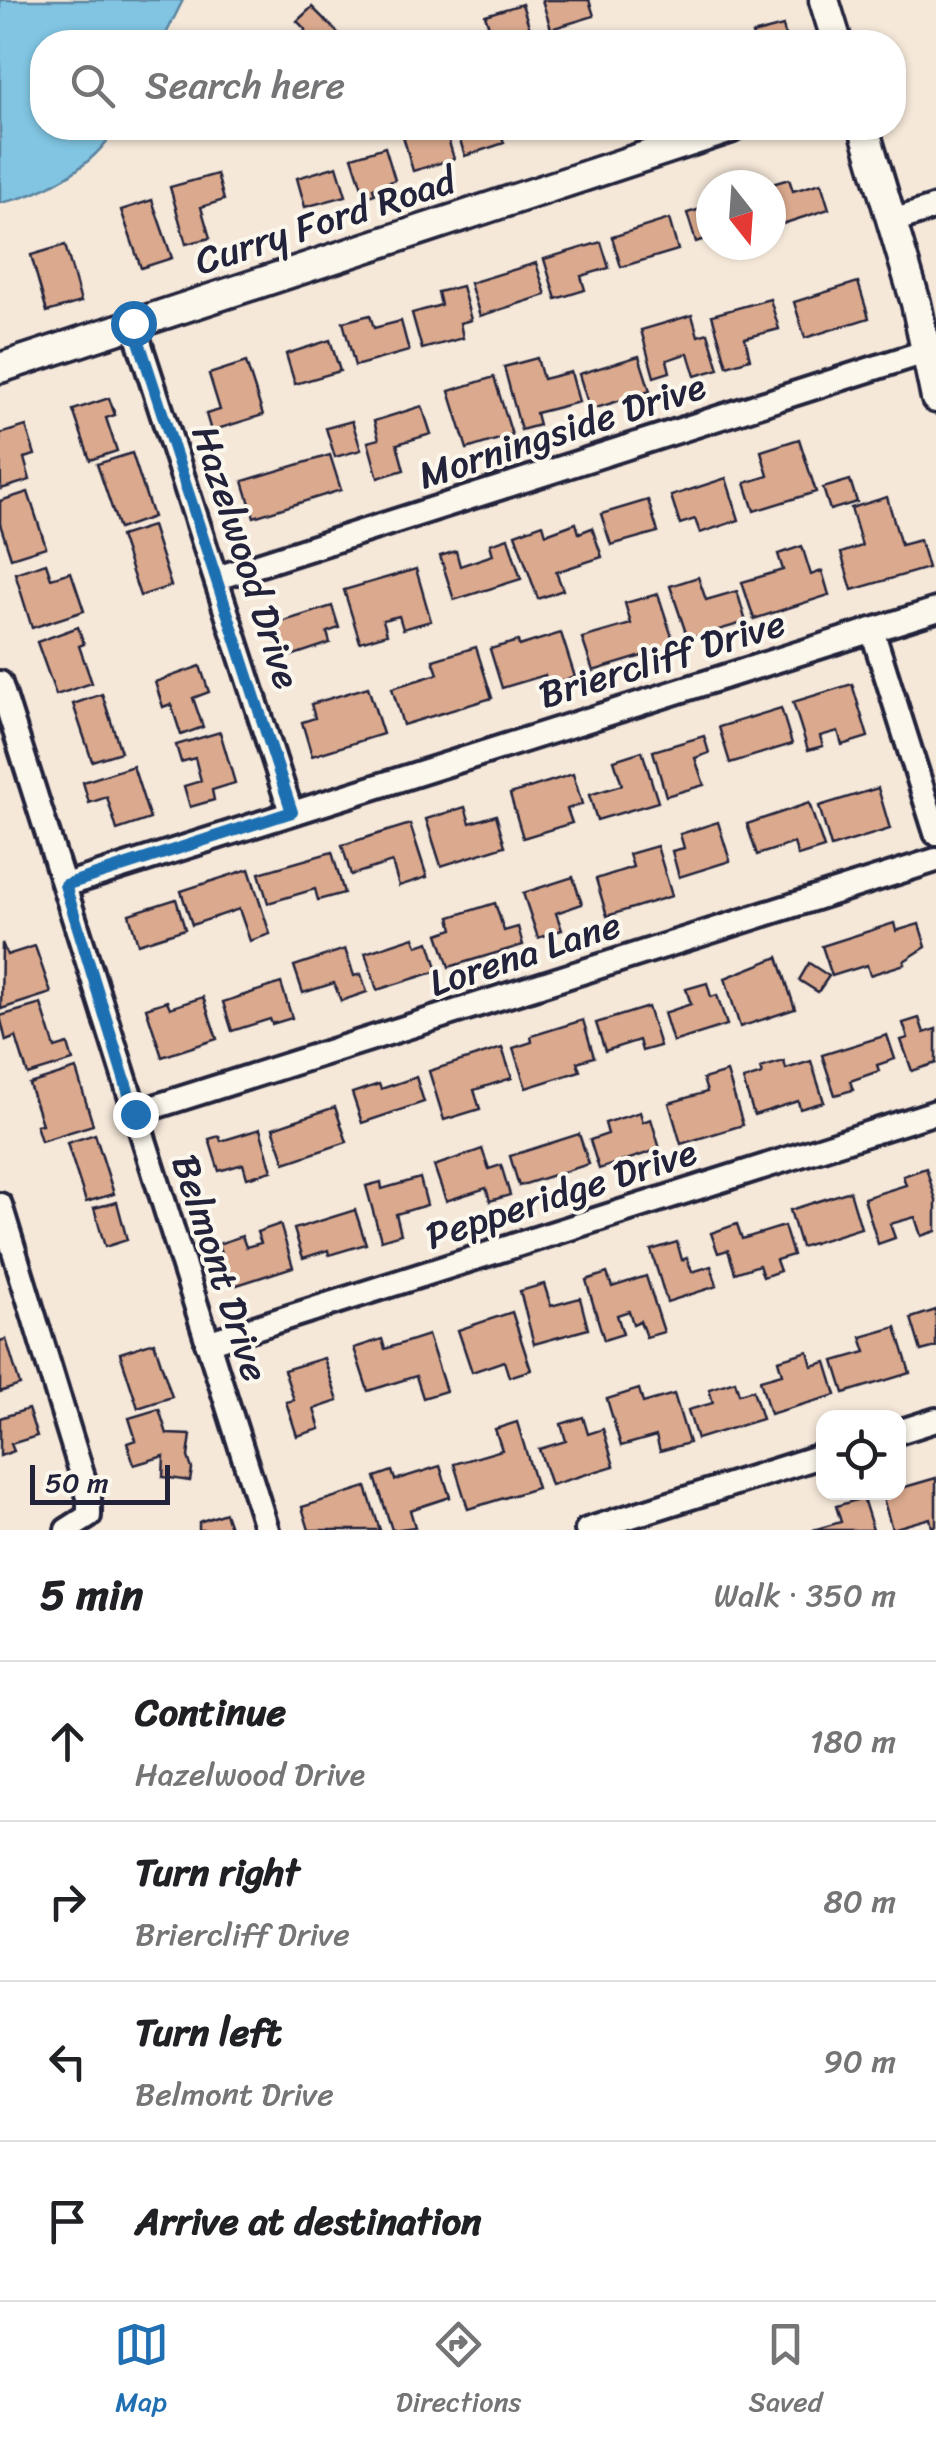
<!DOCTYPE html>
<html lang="en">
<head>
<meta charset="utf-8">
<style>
  :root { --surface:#fff; --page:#f6f6f6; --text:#202124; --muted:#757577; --line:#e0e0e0; --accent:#1f6fb2 }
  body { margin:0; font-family:Sriracha,sans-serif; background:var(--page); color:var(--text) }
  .controls { position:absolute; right:30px; bottom:30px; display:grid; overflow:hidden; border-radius:20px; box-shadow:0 2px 8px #0004 }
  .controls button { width:90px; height:90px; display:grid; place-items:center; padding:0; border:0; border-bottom:2px solid var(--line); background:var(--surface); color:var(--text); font:50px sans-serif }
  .compass { position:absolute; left:696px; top:170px; width:90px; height:90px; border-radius:50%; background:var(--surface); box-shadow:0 2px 8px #0004; rotate:163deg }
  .scale { position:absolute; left:30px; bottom:25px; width:140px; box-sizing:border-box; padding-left:10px; border:5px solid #22223b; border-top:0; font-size:28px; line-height:35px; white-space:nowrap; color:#22223b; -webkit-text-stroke:8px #fbf7ec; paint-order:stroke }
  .stop { position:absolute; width:30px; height:30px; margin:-22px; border:8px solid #1f6fb2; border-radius:50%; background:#fff }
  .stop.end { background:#1f6fb2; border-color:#fff; box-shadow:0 2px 10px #0008 }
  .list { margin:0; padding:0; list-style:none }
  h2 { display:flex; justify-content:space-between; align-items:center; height:130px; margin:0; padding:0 40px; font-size:42px }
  h2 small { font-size:32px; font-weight:400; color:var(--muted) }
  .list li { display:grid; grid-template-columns:65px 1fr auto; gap:30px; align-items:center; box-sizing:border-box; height:160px; padding:0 40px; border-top:2px solid var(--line) }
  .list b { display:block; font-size:38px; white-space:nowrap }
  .list p { margin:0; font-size:32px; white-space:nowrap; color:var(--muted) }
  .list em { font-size:32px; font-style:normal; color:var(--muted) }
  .icon { flex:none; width:55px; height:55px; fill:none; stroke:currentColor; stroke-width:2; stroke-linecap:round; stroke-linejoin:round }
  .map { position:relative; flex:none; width:936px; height:1530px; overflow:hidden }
  .search { position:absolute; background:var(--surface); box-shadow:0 2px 8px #0004; left:30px; right:30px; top:30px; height:110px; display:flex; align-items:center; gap:25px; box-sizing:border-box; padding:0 35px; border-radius:40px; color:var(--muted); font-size:38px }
  .sheet { height:770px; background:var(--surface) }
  nav { display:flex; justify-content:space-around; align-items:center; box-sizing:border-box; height:140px; border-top:2px solid var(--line); background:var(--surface); font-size:28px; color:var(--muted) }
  nav a { display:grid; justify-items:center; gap:5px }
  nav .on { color:var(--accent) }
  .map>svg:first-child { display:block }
  .water { fill:#81c5e2; stroke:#5b849f; stroke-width:2.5 }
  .building { fill:#dbaa8e; stroke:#22223b; stroke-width:2.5 }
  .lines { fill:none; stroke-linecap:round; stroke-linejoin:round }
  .minor-casing { stroke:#22223b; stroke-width:30 }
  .tertiary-casing { stroke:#22223b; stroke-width:35 }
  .minor { stroke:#fbf7ec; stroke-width:22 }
  .tertiary { stroke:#fbf7ec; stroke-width:28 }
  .route { stroke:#1f6fb2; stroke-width:12 }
  .labels { text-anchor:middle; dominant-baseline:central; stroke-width:8; stroke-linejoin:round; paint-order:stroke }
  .street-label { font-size:38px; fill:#22223b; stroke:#fbf7ec }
</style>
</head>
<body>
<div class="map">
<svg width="936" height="1530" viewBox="0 0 936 1530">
  <rect width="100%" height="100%" fill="#f5e8d9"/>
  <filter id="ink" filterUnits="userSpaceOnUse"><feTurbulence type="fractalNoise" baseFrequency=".01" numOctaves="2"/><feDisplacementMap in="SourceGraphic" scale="20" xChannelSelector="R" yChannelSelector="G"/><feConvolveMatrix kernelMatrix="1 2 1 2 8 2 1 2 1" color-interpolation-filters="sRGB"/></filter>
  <g filter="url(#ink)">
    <path class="water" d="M0,0H183L162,42H42V128H116C93,167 44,195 0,203Z"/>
    <g class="building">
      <polygon points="542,0 589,0 594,16 551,29"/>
      <polygon points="522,4 530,29 520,32 523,42 494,42 485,15"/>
      <polygon points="312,7 341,36 334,42 293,42 306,30 297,21"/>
      <polygon points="459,26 464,42 418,42 417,39"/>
      <polygon points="783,26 787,42 755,42 752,34"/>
      <polygon points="413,128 445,128 454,159 413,171 403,136 415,133"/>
      <polygon points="469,128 499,128 504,143 465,156 457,131"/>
      <polygon points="385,147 395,180 373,188 375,194 365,197 352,157"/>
      <polygon points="337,166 346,196 305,207 297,178"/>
      <polygon points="217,174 224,200 201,207 210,238 186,244 170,187"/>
      <polygon points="789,179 793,191 821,183 829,209 776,226 769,185"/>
      <polygon points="152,200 172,258 141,268 121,210"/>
      <polygon points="711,206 711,237 696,242 687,213"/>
      <polygon points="669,219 678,250 621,267 612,237"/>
      <polygon points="601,242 609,268 581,276 585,290 556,299 544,259"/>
      <polygon points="65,245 81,302 47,312 31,255"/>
      <polygon points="536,263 546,295 480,316 470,283"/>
      <polygon points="858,282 869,318 805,338 794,302"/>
      <polygon points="462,286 471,320 460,323 463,338 422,349 412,313 441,305 438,292"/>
      <polygon points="770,299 779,329 745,338 750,359 727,366 712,315"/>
      <polygon points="370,315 374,328 401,321 409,351 355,366 343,322"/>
      <polygon points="692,315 698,336 708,333 719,369 695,376 688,353 667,360 670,372 654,377 641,330"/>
      <polygon points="330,340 340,371 295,384 286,354"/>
      <polygon points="639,356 650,391 590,410 579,374"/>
      <polygon points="537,358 543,379 571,372 579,402 536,413 539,425 521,430 504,367"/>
      <polygon points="246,362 263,415 211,431 206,414 220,410 209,374"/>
      <polygon points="494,377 512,435 467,449 449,391"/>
      <polygon points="109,398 115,415 106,418 117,451 90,460 73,410"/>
      <polygon points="422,406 431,434 397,444 404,470 378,478 368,442 379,439 374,421"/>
      <polygon points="352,421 361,450 335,457 326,428"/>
      <polygon points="26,426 35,455 24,458 30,480 1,489 0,434"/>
      <polygon points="799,439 816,492 754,511 745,483 768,476 761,451"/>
      <polygon points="132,453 153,517 119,529 97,464"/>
      <polygon points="330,455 341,490 254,517 243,481"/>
      <polygon points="726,478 739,520 700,533 695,519 680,524 671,496"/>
      <polygon points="850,480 857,502 830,510 823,488"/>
      <polygon points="28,492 46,547 11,558 0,524 0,501"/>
      <polygon points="887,497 901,545 920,540 928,568 852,590 841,553 862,546 851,508"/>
      <polygon points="648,500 658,532 611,545 601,514"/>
      <polygon points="576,523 579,533 592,528 602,557 556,572 563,590 538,599 515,534 543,524 546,534"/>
      <polygon points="152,526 171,586 140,596 120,536"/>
      <polygon points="508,538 521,579 454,600 440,556 456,551 460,566 493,555 490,544"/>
      <polygon points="802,546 811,575 822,571 829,595 754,619 742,582 783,570 778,554"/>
      <polygon points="46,563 51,578 71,572 84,611 32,628 15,573"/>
      <polygon points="416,569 431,621 403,629 399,616 383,620 387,634 360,642 344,590"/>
      <polygon points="698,577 706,600 737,591 746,622 688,639 670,586"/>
      <polygon points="658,594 675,646 593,671 582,638 631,624 625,603"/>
      <polygon points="332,606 339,628 327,632 330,643 282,659 271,625"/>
      <polygon points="78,627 84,644 79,646 92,683 56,695 37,642"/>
      <polygon points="561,633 575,677 548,686 545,675 502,688 490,649 518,641 519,646"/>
      <polygon points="476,647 492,698 403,725 392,688 438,674 433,660"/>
      <polygon points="200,666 209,692 193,698 203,727 181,735 171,704 163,707 155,682"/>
      <polygon points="852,684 868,737 842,745 838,731 820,736 823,746 808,750 793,702"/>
      <polygon points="368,687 383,734 312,756 302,722 315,718 311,704"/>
      <polygon points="102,694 121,752 92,761 73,704"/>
      <polygon points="781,708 792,744 730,763 719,727"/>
      <polygon points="220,732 235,783 212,790 214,800 190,807 184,786 201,781 195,758 181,762 176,745"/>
      <polygon points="704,736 709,753 695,758 704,785 666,796 653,751"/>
      <polygon points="642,751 658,802 597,820 589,795 622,785 614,760"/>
      <polygon points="133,766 150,819 117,830 107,797 89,803 83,782"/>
      <polygon points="573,774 582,804 567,809 572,823 523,838 510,794"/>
      <polygon points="878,788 890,829 831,847 819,806"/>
      <polygon points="809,803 824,848 798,856 794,843 757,855 747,824"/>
      <polygon points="465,807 470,823 496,815 505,846 441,866 426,819"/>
      <polygon points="718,822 730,861 679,877 672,851 684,848 680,834"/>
      <polygon points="410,824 427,877 399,886 392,862 351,875 342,845"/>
      <polygon points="657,846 672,896 607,916 596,879 633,867 629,854"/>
      <polygon points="332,852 344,893 318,900 315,889 268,903 259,873"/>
      <polygon points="249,869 270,934 250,941 239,909 192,925 181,891"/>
      <polygon points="573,877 582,904 556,913 562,930 538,938 523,893"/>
      <polygon points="176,899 185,929 138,944 129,914"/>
      <polygon points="495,903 504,931 518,927 523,945 449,967 438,934 453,929 450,917"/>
      <polygon points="894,923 896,931 919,924 926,947 904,961 905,964 870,975 867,965 832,976 822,946"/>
      <polygon points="414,937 417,946 429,942 438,971 377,990 365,953"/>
      <polygon points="2,943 7,955 35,946 51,993 1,1009"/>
      <polygon points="345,949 354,976 361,974 367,992 341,1001 334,983 303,993 294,966"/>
      <polygon points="778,957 795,1009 740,1027 725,978"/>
      <polygon points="809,963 829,976 818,992 799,980"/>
      <polygon points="281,983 292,1018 272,1024 270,1019 232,1031 223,1002"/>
      <polygon points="707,983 711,997 717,995 727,1025 673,1042 664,1013 691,1004 686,989"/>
      <polygon points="203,997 217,1039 162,1057 146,1008 167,1001 170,1008"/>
      <polygon points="41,1004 55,1048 68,1044 73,1061 28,1075 16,1037 6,1041 0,1016"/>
      <polygon points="648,1007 660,1046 642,1051 639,1040 605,1051 596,1023"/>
      <polygon points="919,1018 924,1033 936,1029 936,1063 912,1071 901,1040 908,1038 903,1023"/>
      <polygon points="583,1020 594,1057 577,1062 580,1071 526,1088 513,1048 532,1042 531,1036"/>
      <polygon points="887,1035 895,1059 877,1065 879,1071 850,1081 853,1090 835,1095 822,1055"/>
      <polygon points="502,1048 512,1078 474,1090 480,1109 444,1120 429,1071"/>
      <polygon points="784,1061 786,1069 811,1061 824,1102 800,1109 798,1101 754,1115 743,1080 762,1074 760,1068"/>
      <polygon points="76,1069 93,1125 41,1141 36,1125 42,1124 29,1084"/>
      <polygon points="727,1072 743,1125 681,1144 669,1103 707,1092 703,1079"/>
      <polygon points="416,1077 424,1102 362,1123 352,1093 379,1084 381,1089"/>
      <polygon points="335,1107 347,1142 285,1163 273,1128"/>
      <polygon points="640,1112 643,1122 651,1119 660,1149 599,1169 590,1140 608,1134 605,1123"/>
      <polygon points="260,1129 272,1171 247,1178 243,1164 219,1171 209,1139 219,1136 221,1141"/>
      <polygon points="95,1134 114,1194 86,1202 67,1143"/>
      <polygon points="579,1134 589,1164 519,1186 510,1156"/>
      <polygon points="482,1149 489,1169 501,1165 510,1195 490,1201 486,1188 446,1201 434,1166"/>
      <polygon points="926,1168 936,1200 936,1231 921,1236 915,1217 890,1224 895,1238 878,1244 864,1198 906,1185 903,1176"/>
      <polygon points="420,1178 427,1205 396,1214 401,1234 381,1240 366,1186 381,1182 382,1189"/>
      <polygon points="850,1191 861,1228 801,1247 790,1210"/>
      <polygon points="117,1202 127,1240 105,1247 94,1208"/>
      <polygon points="355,1210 366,1244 329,1255 328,1250 303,1258 294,1229"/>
      <polygon points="280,1224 293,1267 231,1287 218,1244 242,1236 246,1247 261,1243 257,1232"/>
      <polygon points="737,1224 742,1239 784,1226 793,1255 776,1260 780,1271 763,1277 759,1265 735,1273 728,1250 718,1253 711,1233"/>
      <polygon points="677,1242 682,1260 687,1258 692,1272 711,1266 717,1286 667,1302 651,1250"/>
      <polygon points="607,1273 612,1287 646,1276 664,1332 646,1337 640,1321 633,1324 629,1311 617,1315 623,1334 604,1340 586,1280"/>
      <polygon points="544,1284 551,1306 580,1298 588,1329 534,1344 520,1291"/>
      <polygon points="936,1310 936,1347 921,1351 911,1318"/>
      <polygon points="512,1312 531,1370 509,1377 504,1361 472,1372 458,1330"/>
      <polygon points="896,1327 910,1373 844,1393 834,1361 866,1352 861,1337"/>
      <polygon points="428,1335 446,1391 423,1398 416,1376 368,1391 354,1348 382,1339 385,1349"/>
      <polygon points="6,1339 20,1385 0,1392 0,1341"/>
      <polygon points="154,1342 172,1397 138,1408 120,1353"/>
      <polygon points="808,1351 812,1366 826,1362 836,1395 770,1414 760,1380 782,1374 778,1360"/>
      <polygon points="324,1358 338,1401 314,1409 320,1429 297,1436 286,1402 294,1400 284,1370"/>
      <polygon points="735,1381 739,1394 753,1390 762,1419 697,1439 688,1410 713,1403 709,1389"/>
      <polygon points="639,1389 643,1403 674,1394 689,1443 660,1451 656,1436 621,1446 607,1399"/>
      <polygon points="28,1409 37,1436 11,1444 14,1451 0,1456 0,1418"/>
      <polygon points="159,1409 167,1434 191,1435 188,1457 192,1469 190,1481 163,1477 164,1456 134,1465 127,1443 136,1440 129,1418"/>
      <polygon points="583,1417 588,1434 603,1429 614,1466 551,1485 539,1449 566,1441 561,1424"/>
      <polygon points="517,1422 537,1488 468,1509 454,1464 502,1450 495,1429"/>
      <polygon points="440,1466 450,1497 410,1510 415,1527 392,1530 375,1477 392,1471 395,1480"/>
      <polygon points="936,1478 936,1526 932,1527 930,1518 892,1529 882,1495 898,1492 898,1489"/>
      <polygon points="366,1487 380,1530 309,1530 302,1507"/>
      <polygon points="863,1498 873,1530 813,1530 841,1522 836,1506"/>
      <polygon points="225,1513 231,1530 199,1530 199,1522"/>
    </g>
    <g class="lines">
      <defs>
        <g id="minor">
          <polyline points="893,221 936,207"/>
          <polyline points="133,323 291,812"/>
          <polyline points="217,578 928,351"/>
          <polyline points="872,630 936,833"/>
          <polyline points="0,683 267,1530"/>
          <polyline points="65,885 936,610"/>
          <polyline points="135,1113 936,860"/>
          <polyline points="0,1205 89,1497 89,1516 67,1530"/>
          <polyline points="207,1343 936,1112"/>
          <polyline points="898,1432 936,1420"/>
          <polyline points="587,1530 824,1455"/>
        </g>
        <g id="tertiary">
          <polyline points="824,0 837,42"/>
          <polyline points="864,128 916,303 936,398"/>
          <polyline points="0,368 731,128"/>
        </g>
      </defs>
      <use href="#minor" class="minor-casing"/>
      <use href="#tertiary" class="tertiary-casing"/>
      <use href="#minor" class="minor"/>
      <use href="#tertiary" class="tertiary"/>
    </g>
  </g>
  <g class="lines" filter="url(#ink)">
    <polyline class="route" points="133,323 292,812 65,885 135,1114"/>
  </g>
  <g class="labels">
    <g class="street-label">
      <text transform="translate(325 221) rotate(-18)">Curry Ford Road</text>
      <text transform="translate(562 431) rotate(-18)">Morningside Drive</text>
      <text transform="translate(246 557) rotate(72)">Hazelwood Drive</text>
      <text transform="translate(662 659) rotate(-17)">Briercliff Drive</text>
      <text transform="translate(525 954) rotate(-18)">Lorena Lane</text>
      <text transform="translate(561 1194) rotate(-18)">Pepperidge Drive</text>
      <text transform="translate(220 1268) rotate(72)">Belmont Drive</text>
    </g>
  </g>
</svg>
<div class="controls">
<button><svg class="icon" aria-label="locate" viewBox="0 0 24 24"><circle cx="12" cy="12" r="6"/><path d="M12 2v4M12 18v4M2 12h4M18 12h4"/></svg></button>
</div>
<svg class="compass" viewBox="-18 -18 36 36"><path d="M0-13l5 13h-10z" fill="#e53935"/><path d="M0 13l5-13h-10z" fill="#757577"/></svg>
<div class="scale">50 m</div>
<div class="stop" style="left:133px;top:323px"></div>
<div class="stop end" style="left:135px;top:1114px"></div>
<div class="search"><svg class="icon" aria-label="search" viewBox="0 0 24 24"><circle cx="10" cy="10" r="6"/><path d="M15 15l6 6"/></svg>Search here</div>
</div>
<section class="sheet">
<h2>5 min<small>Walk · 350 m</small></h2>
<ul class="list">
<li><svg class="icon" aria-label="ahead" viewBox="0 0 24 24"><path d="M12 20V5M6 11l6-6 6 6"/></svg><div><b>Continue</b><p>Hazelwood Drive</p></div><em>180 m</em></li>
<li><svg class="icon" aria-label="right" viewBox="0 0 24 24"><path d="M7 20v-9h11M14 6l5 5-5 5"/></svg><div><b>Turn right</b><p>Briercliff Drive</p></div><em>80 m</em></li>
<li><svg class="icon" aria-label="left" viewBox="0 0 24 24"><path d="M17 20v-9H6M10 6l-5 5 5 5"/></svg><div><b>Turn left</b><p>Belmont Drive</p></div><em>90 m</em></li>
<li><svg class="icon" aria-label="arrive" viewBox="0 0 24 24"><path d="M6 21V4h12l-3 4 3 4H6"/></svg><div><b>Arrive at destination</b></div></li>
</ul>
</section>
<nav>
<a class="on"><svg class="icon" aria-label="map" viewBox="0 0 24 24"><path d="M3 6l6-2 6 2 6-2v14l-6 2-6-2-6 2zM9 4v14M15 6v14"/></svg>Map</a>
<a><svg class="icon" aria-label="directions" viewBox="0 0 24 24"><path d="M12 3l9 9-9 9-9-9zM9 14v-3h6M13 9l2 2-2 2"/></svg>Directions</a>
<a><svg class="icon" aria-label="saved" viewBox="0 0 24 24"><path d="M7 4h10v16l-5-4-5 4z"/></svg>Saved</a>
</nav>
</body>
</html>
